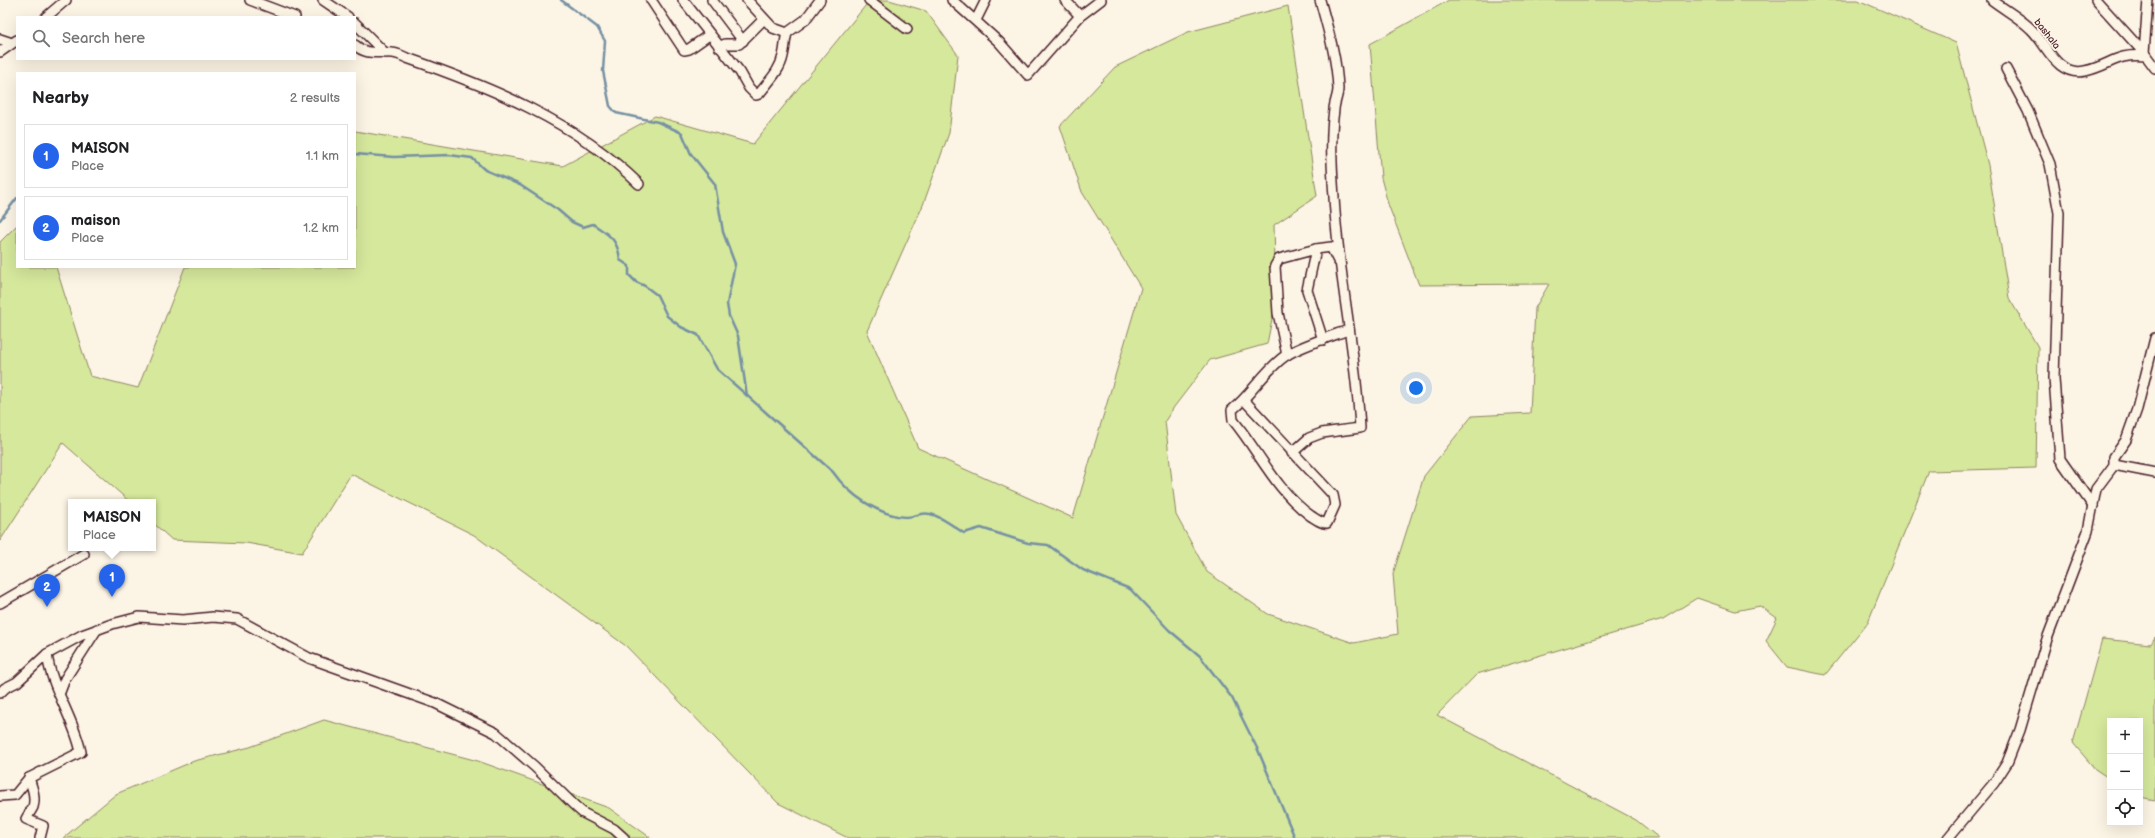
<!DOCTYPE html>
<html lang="en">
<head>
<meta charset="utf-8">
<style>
  :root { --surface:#fff; --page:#f6f6f6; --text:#202124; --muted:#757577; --line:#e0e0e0; --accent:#2563eb }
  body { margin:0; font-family:"Balsamiq Sans",sans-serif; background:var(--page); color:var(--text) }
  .controls { position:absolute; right:12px; bottom:12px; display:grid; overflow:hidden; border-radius:0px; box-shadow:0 4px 16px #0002 }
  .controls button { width:36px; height:36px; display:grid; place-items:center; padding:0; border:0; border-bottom:1px solid var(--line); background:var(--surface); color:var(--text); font:20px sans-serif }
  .you { position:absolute; left:1416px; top:388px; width:14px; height:14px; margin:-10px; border:3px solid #fff; border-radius:50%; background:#1a73e8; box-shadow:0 0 0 6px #1a73e833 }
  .badge { display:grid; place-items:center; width:26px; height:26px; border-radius:50%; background:var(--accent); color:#fff; font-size:13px; font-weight:700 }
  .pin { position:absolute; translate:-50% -33px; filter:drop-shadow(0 1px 2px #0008) }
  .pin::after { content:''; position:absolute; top:21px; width:14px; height:12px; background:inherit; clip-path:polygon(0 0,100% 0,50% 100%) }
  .popup { position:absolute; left:68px; top:499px; width:88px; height:52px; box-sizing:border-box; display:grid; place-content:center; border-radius:0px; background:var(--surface); filter:drop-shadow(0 1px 3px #0005); font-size:13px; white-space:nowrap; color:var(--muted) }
  .popup b { font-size:15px; color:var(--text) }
  .popup::after { content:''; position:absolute; left:50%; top:100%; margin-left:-8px; border:8px solid transparent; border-top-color:var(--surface) }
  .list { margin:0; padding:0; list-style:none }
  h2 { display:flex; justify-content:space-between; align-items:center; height:52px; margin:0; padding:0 16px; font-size:17px }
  h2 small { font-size:13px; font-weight:400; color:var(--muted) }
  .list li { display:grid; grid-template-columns:26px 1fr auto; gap:12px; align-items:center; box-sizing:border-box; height:64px; margin:0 8px 8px; padding:0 8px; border:1px solid var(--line); border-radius:0px }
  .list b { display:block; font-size:15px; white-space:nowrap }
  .list p { margin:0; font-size:13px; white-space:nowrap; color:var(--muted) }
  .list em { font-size:13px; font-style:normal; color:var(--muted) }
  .icon { flex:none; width:22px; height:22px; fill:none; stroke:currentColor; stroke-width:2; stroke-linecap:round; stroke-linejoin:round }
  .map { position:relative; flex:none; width:2155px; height:838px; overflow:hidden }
  .search { position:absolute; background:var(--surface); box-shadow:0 4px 16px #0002; left:16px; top:16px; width:340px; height:44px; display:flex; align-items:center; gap:10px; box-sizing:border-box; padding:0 14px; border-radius:0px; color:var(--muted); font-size:15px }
  .panel { position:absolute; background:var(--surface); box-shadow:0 4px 16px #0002; left:16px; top:72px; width:340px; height:196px; border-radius:0px }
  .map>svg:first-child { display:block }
  .green { fill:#d5e89c; stroke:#908464 }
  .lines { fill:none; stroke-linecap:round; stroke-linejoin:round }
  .stream { stroke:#7690a4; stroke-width:2.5 }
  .minor-casing { stroke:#4a1f2b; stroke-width:12 }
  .minor { stroke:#fcf5e5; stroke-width:9 }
  .labels { text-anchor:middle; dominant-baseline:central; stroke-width:3.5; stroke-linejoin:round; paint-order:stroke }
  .street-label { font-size:10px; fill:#4a1f2b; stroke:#fcf5e5 }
</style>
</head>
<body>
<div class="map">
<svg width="2155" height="838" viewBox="0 0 2155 838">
  <rect width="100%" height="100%" fill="#fcf5e5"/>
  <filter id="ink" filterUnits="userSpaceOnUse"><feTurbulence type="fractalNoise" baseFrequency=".025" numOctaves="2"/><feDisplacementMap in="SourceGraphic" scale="8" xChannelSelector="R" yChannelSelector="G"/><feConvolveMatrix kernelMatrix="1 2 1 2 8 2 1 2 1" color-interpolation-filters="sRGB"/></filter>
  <g filter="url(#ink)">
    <g class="green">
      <polygon points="870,0 889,0 926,11 958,55 949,133 923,205 867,331 918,448 1073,518 1141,288 1082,192 1060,126 1115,67 1188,32 1288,6 1317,196 1274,225 1276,299 1267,344 1210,360 1174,407 1165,421 1176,515 1207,572 1268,614 1354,643 1398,634 1393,574 1424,476 1472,416 1530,413 1535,308 1549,284 1419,285 1388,204 1381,178 1370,44 1449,0 1858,0 1956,43 1988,165 2009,298 2038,347 2036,468 1929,471 1868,622 1825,675 1787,667 1766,641 1777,618 1760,606 1735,611 1697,598 1663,619 1477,674 1437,715 1636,820 1659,838 848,838 778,803 626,646 474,535 351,474 302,553 246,543 172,540 153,523 153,502 130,502 63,443 0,541 0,242 17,225 17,267 56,267 90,376 138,388 185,267 355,267 355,131 563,166 655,116 753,144"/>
      <polygon points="2155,637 2155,800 2140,797 2140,721 2110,721 2110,779 2095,769 2073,743 2102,639 2151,644"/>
      <polygon points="324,720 478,761 609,808 651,838 63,838 116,794 194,761 250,747"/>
    </g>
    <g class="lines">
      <g class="stream">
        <polyline points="561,0 597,27 605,41 603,71 610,106 616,113 658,122 682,133 691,154 715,184 723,232 735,264 727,304 729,316 738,336 747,396"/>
        <path d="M355,154L394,157L449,155L472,158L485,170L520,185L558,210L572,222L583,227L593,224C609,235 618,239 620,260L629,266V275L636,282L645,286L657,295L667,316L681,327L698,335L717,369L833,472C848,494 879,516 906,517C914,517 920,512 930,514C939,515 956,528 964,533L981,528L1028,543L1048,545L1083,570L1130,589L1169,630L1200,656L1232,698L1258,750L1295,838"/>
        <polyline points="0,220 17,198"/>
      </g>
      <defs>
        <g id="minor">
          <polyline points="250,0 295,17"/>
          <polyline points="323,0 348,17"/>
          <polyline points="651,0 684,50 689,49 709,35"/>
          <path d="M683,0L740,72L749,88L756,95L759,94C768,82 780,71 783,56C785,48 785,40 787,33"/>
          <polyline points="712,0 743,41"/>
          <polyline points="747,0 773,28 787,33 805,20 820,0"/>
          <polyline points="869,0 907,29"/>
          <polyline points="952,0 999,42 1028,75 1080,16 1101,0"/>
          <polyline points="1065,0 1080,16"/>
          <path d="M1992,0C2005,10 2019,17 2031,29C2047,44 2056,77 2085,71C2112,65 2115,53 2146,56"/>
          <polyline points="2096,0 2144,53 2155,68"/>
          <polyline points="46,17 66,0"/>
          <polyline points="976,20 986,0"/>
          <polyline points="355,23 385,53"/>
          <polyline points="0,39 12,43"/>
          <path d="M355,45C367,56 377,51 392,53C397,53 402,56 407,58C490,87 575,121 639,184"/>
          <polyline points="719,47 725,44 739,44 764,19"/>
          <polyline points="0,52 17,40"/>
          <polyline points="2144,53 2148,0"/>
          <polyline points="2006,69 2028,111 2050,164 2059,213 2054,378 2060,459 2093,506"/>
          <polyline points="1323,340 1307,290 1316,249 1331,247 1338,261"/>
          <polyline points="1287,355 1278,313 1275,266 1279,259 1316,249"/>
          <path d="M1244,400L1333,495L1335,505L1327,523C1322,524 1316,519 1311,516C1276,491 1260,453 1233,420L1232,410C1252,394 1264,371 1285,356C1298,347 1332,336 1348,330"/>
          <path d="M1292,453L1309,438L1322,433L1360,428C1356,351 1338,275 1334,197C1332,169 1330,138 1334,110C1334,103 1338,96 1338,89C1337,59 1328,29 1320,0"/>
          <polyline points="2114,465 2155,473"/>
          <polyline points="0,603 84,554"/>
          <polyline points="60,692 65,679 97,629"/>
          <polyline points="0,693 5,688 17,682 47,654 82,635 112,624 139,617 183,620 213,617 237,619 309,658 435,703 496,733 535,767 575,806 583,813 614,829 624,838"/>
          <path d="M29,778C32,787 36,797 33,807C31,811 28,815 26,819L43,826L40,838"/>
          <path d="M0,796L15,795L29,778L81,752C74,718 51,688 47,654"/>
          <polyline points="1948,838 1994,783 2007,763 2020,730 2047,639 2088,531 2096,489 2114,465 2114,457 2126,440 2137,409 2155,338"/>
        </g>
      </defs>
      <use href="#minor" class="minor-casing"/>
      <use href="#minor" class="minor"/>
    </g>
  </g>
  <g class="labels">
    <g class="street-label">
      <text transform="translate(2047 34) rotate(52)">bashala</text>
    </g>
  </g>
</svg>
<div class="controls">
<button>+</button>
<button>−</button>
<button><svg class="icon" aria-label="locate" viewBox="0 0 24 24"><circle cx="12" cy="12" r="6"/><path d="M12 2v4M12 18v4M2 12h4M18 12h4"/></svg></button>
</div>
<div class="you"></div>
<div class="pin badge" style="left:112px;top:597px">1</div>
<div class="popup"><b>MAISON</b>Place</div>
<div class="pin badge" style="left:47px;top:607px">2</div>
<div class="search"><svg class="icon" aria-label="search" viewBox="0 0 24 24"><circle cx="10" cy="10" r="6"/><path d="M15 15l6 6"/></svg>Search here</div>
<section class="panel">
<h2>Nearby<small>2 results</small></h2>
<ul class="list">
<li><span class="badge">1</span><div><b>MAISON</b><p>Place</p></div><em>1.1 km</em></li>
<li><span class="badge">2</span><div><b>maison</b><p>Place</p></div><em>1.2 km</em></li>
</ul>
</section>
</div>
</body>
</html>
